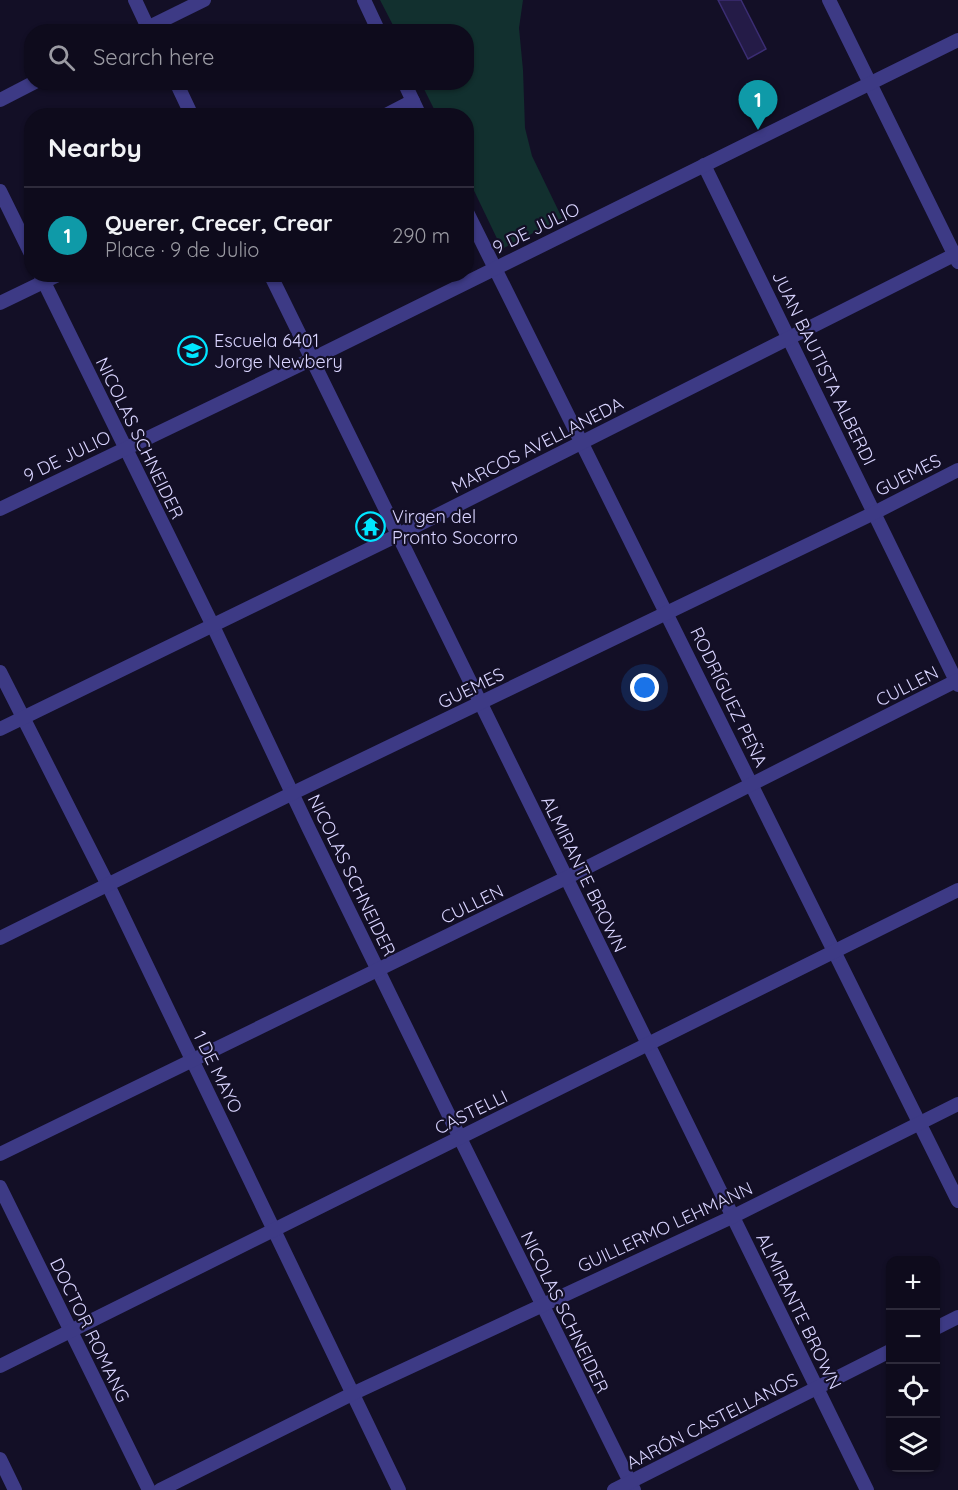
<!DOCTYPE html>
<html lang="en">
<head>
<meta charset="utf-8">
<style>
  :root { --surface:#0e0b1c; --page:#171425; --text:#f1f3f6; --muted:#9b9ba3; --line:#2e2b3b; --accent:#7c3aed }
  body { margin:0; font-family:Quicksand,sans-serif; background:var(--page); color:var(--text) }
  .controls { position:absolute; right:18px; bottom:18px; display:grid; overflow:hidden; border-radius:12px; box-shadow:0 2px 4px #0004 }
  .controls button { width:54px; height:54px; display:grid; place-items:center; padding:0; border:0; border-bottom:2px solid var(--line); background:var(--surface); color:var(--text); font:30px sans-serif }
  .you { position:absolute; left:645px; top:688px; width:21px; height:21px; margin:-15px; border:4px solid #fff; border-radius:50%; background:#1a73e8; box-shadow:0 0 0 9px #1a73e833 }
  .badge { display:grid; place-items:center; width:39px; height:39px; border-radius:50%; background:var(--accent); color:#fff; font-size:20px; font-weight:700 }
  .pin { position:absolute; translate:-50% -50px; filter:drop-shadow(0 2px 3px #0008) }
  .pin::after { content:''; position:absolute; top:32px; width:21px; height:18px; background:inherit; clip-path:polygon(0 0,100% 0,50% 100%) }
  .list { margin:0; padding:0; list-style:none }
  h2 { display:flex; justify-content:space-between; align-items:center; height:78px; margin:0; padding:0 24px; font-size:26px }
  h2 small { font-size:20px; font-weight:400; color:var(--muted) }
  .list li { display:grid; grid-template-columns:39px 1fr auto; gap:18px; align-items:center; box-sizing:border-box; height:96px; padding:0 24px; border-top:2px solid var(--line) }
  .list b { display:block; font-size:22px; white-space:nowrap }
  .list p { margin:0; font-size:20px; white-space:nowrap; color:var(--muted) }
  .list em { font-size:20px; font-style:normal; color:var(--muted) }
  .icon { flex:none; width:33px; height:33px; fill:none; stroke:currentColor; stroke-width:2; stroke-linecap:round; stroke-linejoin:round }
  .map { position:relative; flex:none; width:958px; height:1490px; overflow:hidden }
  .search { position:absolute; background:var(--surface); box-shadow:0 2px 4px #0004; left:24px; top:24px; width:450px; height:66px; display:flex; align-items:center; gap:15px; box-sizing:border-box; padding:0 21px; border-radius:24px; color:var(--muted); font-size:22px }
  .panel { position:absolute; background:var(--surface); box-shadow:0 2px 4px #0004; left:24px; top:108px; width:450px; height:174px; border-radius:24px }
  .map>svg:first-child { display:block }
  .green { fill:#12302f }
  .building { fill:#241b47; stroke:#3b2d73; stroke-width:1.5 }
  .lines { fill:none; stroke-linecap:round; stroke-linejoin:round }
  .street { stroke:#3d3a85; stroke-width:14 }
  .labels { text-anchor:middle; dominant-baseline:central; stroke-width:4.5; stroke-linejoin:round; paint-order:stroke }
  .street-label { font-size:18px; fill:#d9d4ff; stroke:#130f26 }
  .poi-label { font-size:18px; fill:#d9d4ff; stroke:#130f26; text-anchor:start }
</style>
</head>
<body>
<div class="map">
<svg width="958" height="1490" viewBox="0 0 958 1490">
  <rect width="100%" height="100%" fill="#130f26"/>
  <polygon class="green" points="380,0 523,0 519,28 523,70 525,128 532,156 562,218 502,249 467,176 466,116 437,115 421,83 466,82 466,32 396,31"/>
  <polygon class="building" points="718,0 741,0 766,49 748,59"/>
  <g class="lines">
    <g class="street">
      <polyline points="135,0 150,32"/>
      <polyline points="364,0 379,32"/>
      <polyline points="829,0 958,262"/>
      <polyline points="139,32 204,0"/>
      <polyline points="176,82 192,116"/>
      <polyline points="404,82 420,116"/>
      <polyline points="0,100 35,82"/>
      <polyline points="384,116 413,101"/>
      <polyline points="704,165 958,685"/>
      <polyline points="0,191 32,256"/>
      <polyline points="466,210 958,1201"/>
      <polyline points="40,274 213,626 309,829 460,1138 634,1490"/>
      <polyline points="270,274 867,1490"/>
      <polyline points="0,303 60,274"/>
      <polyline points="0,509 312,359 958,40"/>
      <polyline points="0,672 108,885 399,1490"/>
      <polyline points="0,729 398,535 958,253"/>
      <polyline points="0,938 293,793 874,513 958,470"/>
      <polyline points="0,1154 566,878 958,680"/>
      <polyline points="0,1187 149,1490"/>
      <polyline points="936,1328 958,1317"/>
      <polyline points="0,1366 958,890"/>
      <polyline points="0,1459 15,1490"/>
      <polyline points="160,1490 352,1394 732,1217 958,1104"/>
      <polyline points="614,1490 890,1351"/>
    </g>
  </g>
  <defs>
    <symbol id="school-ring" viewBox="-11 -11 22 22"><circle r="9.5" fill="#130f26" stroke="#00e5ff" stroke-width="1.5"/><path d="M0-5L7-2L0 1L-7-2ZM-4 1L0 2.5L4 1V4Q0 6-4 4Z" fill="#00e5ff"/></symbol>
    <symbol id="temple-ring" viewBox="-11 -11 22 22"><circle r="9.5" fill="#130f26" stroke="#00e5ff" stroke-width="1.5"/><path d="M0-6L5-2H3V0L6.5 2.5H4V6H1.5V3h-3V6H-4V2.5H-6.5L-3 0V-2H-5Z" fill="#00e5ff"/></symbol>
  </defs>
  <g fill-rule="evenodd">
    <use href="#school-ring" x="176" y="334" width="33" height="33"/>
    <use href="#temple-ring" x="354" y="510" width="33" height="33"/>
  </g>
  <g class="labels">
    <g class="street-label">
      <text transform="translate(536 228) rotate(-26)">9 DE JULIO</text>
      <text transform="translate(824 368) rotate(64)">JUAN BAUTISTA ALBERDI</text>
      <text transform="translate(140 438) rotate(64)">NICOLAS SCHNEIDER</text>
      <text transform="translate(537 445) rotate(-27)">MARCOS AVELLANEDA</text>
      <text transform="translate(67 456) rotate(-26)">9 DE JULIO</text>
      <text transform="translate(908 475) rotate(-27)">GUEMES</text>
      <text transform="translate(907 686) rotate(-27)">CULLEN</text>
      <text transform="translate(471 688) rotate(-26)">GUEMES</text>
      <text transform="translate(729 697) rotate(64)">RODRÍGUEZ PEÑA</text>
      <text transform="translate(584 874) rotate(64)">ALMIRANTE BROWN</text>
      <text transform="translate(352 875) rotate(64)">NICOLAS SCHNEIDER</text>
      <text transform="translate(472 904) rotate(-26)">CULLEN</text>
      <text transform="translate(218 1072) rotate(64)">1 DE MAYO</text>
      <text transform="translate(471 1112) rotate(-26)">CASTELLI</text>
      <text transform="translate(665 1227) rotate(-25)">GUILLERMO LEHMANN</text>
      <text transform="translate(799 1311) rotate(64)">ALMIRANTE BROWN</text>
      <text transform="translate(565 1312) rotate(64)">NICOLAS SCHNEIDER</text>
      <text transform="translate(90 1330) rotate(64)">DOCTOR ROMANG</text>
      <text transform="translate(712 1421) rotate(-27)">AARÓN CASTELLANOS</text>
    </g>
    <g class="poi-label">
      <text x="214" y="340">Escuela 6401<tspan x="214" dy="21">Jorge Newbery</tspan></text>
      <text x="392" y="516">Virgen del<tspan x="392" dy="21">Pronto Socorro</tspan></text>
    </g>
  </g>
</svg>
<div class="controls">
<button>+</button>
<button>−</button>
<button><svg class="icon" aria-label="locate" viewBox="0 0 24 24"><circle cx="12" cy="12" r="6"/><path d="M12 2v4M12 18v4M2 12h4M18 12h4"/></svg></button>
<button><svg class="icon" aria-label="layers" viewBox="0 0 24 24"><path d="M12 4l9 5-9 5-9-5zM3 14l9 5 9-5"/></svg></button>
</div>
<div class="you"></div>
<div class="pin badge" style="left:758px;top:130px;background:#0f9aa8">1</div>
<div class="search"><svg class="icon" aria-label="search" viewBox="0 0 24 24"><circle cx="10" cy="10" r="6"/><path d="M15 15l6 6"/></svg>Search here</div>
<section class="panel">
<h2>Nearby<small></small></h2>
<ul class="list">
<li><span class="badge" style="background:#0f9aa8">1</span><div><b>Querer, Crecer, Crear</b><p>Place · 9 de Julio</p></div><em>290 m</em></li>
</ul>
</section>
</div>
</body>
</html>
